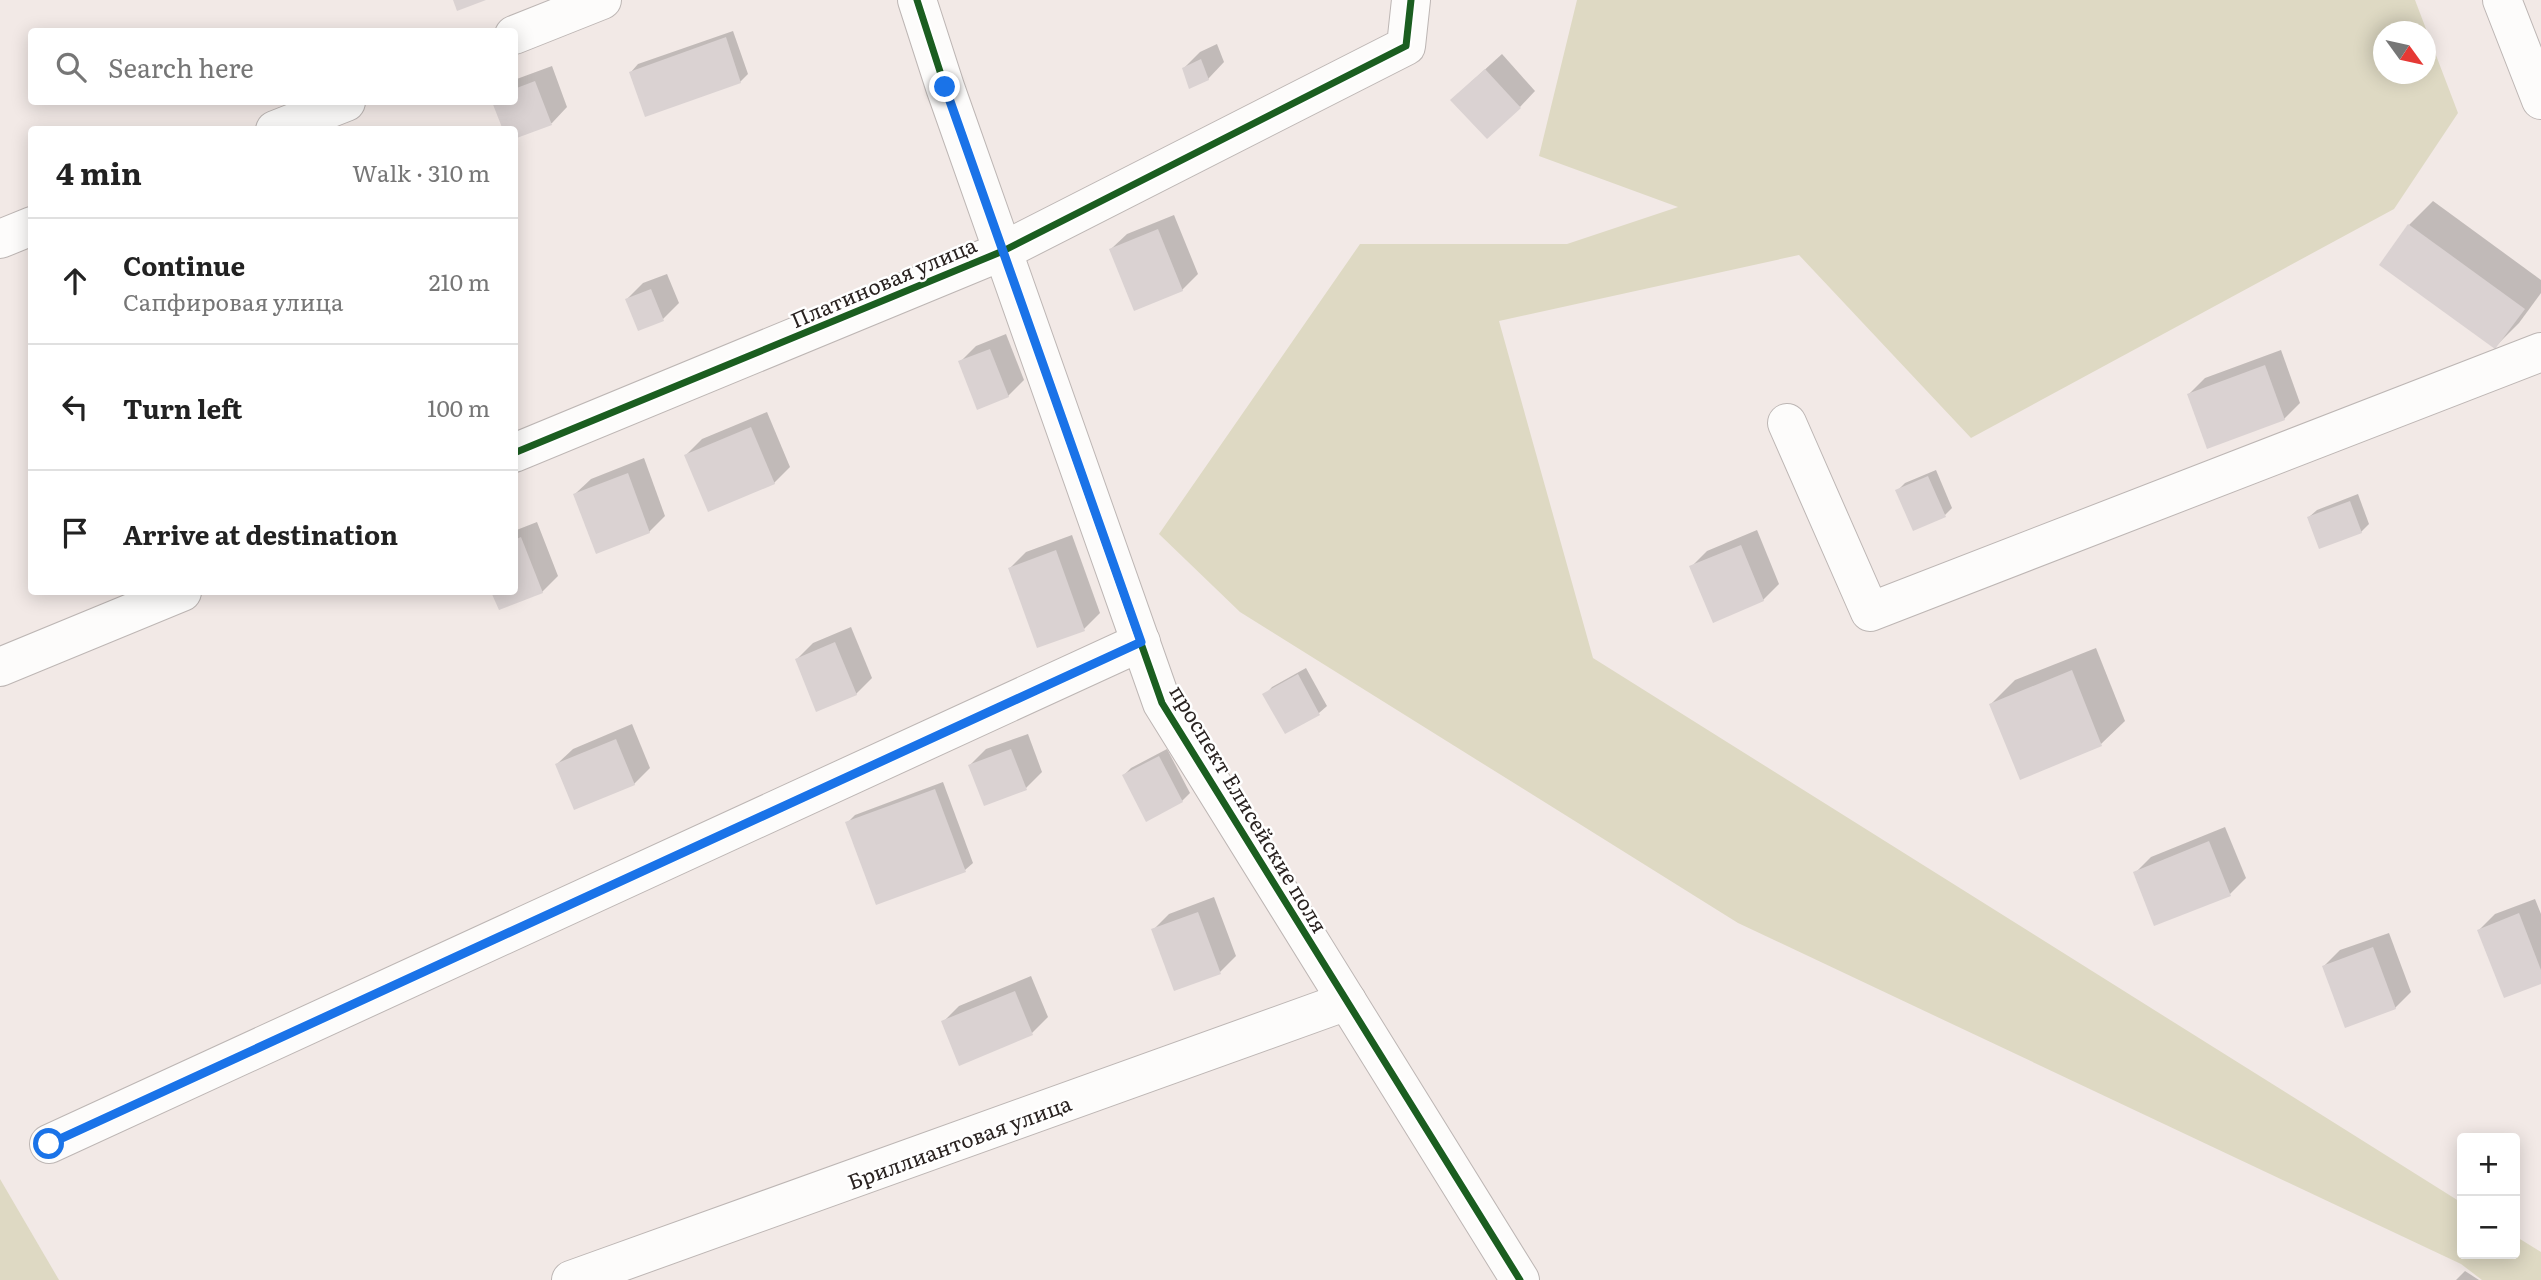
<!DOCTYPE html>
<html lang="en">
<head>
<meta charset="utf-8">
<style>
  :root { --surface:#fff; --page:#f2f2f2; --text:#222; --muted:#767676; --line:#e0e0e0 }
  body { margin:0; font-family:Literata,serif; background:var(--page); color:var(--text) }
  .controls { position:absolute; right:21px; bottom:21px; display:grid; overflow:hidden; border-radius:7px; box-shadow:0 4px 18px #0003 }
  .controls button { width:63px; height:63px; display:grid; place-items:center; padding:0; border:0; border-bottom:2px solid var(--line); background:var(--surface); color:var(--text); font:35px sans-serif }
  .compass { position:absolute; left:2373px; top:21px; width:63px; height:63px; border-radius:50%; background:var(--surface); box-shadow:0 4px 18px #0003; rotate:123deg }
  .stop { position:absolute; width:21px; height:21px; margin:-16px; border:5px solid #1a73e8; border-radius:50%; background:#fff }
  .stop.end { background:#1a73e8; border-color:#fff; box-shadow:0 2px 7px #0008 }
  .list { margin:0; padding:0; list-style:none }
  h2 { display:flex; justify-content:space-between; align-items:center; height:91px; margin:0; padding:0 28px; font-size:30px }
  h2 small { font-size:23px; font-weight:400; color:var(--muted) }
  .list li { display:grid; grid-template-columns:46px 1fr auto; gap:21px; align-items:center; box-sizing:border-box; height:126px; padding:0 28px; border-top:2px solid var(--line) }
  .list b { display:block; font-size:26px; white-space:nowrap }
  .list p { margin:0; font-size:23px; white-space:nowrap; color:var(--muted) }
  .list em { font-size:23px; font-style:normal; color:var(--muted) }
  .icon { flex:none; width:38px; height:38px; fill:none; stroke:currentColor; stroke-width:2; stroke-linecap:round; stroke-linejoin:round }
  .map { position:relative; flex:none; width:2541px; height:1280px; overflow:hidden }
  .search { position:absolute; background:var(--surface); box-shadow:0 4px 18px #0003; left:28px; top:28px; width:490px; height:77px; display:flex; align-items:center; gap:18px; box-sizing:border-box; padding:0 24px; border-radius:7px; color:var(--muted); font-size:26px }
  .panel { position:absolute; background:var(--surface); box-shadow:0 4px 18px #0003; left:28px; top:126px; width:490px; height:469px; border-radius:7px }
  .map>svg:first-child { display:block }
  .green { fill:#ded9c3; fill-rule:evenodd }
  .shadow { fill:#0003 }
  .building { fill:#dad2d2 }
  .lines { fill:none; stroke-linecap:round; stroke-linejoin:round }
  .minor-casing { stroke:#bdb6b4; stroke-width:40 }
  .minor { stroke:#fdfcfb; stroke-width:38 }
  .cycleway-casing { stroke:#fff; stroke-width:11 }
  .cycleway { stroke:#1b5e20; stroke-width:7 }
  .route { stroke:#1a73e8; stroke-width:9 }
  .labels { text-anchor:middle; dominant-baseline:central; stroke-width:5; stroke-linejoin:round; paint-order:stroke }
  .street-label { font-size:21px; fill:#2a2321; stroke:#fff }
</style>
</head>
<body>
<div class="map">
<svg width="2541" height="1280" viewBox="0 0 2541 1280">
  <rect width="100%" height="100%" fill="#f2e9e6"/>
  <g class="green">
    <path d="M1577,0H2415L2458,113L2394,209L1971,438L1799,255L1499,321L1593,658L2462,1203V1254H2515V1236L2541,1252V1280H2482L2461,1264L1738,923L1240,612L1159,534L1360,244H1567L1678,207L1539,156ZM2384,32H2426V74H2384Z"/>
    <polygon points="0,1179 59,1280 0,1280"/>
  </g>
  <g class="shadow">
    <polygon points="733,31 748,74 740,82 631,72 638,64"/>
    <polygon points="1217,44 1224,62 1208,79 1184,68 1200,52"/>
    <polygon points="1502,54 1535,91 1520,107 1469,84"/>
    <polygon points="552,66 567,107 552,123 514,138 514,130 504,130 494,102 514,102 514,80"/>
    <polygon points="2433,201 2541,280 2541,293 2519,323 2495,347 2409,225"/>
    <polygon points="1174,215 1198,274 1182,290 1111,249 1127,234"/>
    <polygon points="667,274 679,303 663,319 627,299 643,283"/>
    <polygon points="1006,334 1024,380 1008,396 960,362 976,346"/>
    <polygon points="2281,350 2300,403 2284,419 2189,394 2205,378"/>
    <polygon points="767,412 790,467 774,483 686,455 702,439"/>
    <polygon points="644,458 665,516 649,532 575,494 591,479"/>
    <polygon points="1936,470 1952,508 1945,515 1897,491 1905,483"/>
    <polygon points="2358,494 2369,524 2361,532 2309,517 2317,510"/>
    <polygon points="537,522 558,576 542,592 500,608 493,592 514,592 514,531"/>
    <polygon points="1757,530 1779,584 1763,600 1691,567 1707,551"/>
    <polygon points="1072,535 1100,613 1084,629 1010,568 1026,552"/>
    <polygon points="851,627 872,678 856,694 817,710 797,659 813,643"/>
    <polygon points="2096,648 2125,721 2101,744 1991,704 2015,680"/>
    <polygon points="1306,668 1327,706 1319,713 1286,732 1265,695 1272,687"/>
    <polygon points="632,724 650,768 634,784 557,764 573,749"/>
    <polygon points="1028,734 1042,772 1026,788 970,765 986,749"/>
    <polygon points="1167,749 1190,793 1182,801 1124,775 1131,768"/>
    <polygon points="943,782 973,863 965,870 847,823 855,815"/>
    <polygon points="2225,827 2246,878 2230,894 2135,873 2151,857"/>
    <polygon points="1214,897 1236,956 1220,972 1153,930 1169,914"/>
    <polygon points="2535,899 2541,914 2541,982 2479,930 2495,914"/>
    <polygon points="2389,933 2411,992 2395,1008 2324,966 2340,950"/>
    <polygon points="1031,976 1048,1017 1032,1033 943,1022 959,1006"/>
    <polygon points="2465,1271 2479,1280 2456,1280"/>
  </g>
  <g class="building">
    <polygon points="453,0 486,0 457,11"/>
    <polygon points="726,37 741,83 645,117 629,72"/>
    <polygon points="1201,59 1209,80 1189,89 1182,68"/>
    <polygon points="1485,69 1521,108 1487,139 1450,100"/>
    <polygon points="535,81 552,125 514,139 514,130 503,130 492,102 514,102 514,89"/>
    <polygon points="2408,224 2525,309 2495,349 2379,265"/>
    <polygon points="1158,229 1183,291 1134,311 1109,249"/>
    <polygon points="651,289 664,321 638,331 625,299"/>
    <polygon points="990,349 1009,397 977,410 958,361"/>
    <polygon points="2265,365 2285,420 2207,449 2187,394"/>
    <polygon points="751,427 775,484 708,512 684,455"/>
    <polygon points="628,473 650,533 596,554 573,494"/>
    <polygon points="1928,476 1946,517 1913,531 1895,490"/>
    <polygon points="2350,501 2362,533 2319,549 2307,517"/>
    <polygon points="521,537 543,593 499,610 491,592 514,592 514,540"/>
    <polygon points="1741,545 1764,601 1713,623 1689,566"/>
    <polygon points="1056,550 1085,631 1037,648 1008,568"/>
    <polygon points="835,642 857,695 816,712 795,659"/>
    <polygon points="2072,670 2102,746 2020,780 1989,704"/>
    <polygon points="1298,674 1320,715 1285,734 1262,694"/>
    <polygon points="616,739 635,785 574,810 555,764"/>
    <polygon points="1011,749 1027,790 984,806 968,765"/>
    <polygon points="1159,756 1183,802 1146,822 1122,775"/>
    <polygon points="935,789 966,872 876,905 845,822"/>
    <polygon points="2209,841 2231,896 2154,926 2133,872"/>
    <polygon points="1198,912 1221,974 1174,991 1151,929"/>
    <polygon points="2519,913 2541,970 2541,984 2504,998 2477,930"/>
    <polygon points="2373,947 2396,1009 2345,1028 2322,966"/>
    <polygon points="1015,991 1033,1035 959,1066 941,1021"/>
  </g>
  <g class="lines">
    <defs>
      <g id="minor">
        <polyline points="917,0 945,87 1162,703 1520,1280"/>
        <polyline points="2502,0 2541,100"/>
        <polyline points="514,35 602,0"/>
        <polyline points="275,130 346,102"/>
        <polyline points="0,239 32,226"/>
        <polyline points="1787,423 1870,612 2541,352"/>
        <polyline points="514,453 1003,251 1406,46 1411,0"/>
        <polyline points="0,667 182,592"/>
        <polyline points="49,1144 1141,642"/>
        <polyline points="571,1280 1347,1001"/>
      </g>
    </defs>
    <use href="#minor" class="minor-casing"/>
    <use href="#minor" class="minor"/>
    <defs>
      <g id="cycleway">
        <polyline points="917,0 945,87 1162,703 1520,1280"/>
        <polyline points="514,453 1003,251 1406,46 1411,0"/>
        <polyline points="49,1144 1141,642"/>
      </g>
    </defs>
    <use href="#cycleway" class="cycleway-casing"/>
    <use href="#cycleway" class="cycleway"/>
  </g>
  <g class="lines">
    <polyline class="route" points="49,1144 1141,642 945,87"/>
  </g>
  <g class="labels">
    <g class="street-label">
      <text transform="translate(883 281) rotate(-23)">Платиновая улица</text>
      <text transform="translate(1250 808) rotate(59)">проспект Елисейские поля</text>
      <text transform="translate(959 1141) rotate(-20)">Бриллиантовая улица</text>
    </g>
  </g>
</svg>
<div class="controls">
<button>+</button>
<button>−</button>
</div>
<svg class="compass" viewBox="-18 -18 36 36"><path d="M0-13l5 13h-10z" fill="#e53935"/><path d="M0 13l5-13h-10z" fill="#767676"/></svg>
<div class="stop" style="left:49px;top:1144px"></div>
<div class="stop end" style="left:945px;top:87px"></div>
<div class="search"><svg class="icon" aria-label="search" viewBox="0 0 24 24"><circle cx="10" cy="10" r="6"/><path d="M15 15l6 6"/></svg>Search here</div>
<section class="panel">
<h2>4 min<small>Walk · 310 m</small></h2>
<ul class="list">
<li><svg class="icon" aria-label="ahead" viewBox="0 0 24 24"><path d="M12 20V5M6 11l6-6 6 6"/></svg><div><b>Continue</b><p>Сапфировая улица</p></div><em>210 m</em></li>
<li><svg class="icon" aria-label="left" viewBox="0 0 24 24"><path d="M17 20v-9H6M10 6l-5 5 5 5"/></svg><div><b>Turn left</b></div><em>100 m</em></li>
<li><svg class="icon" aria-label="arrive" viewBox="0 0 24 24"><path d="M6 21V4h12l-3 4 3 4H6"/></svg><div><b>Arrive at destination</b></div></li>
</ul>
</section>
</div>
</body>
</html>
